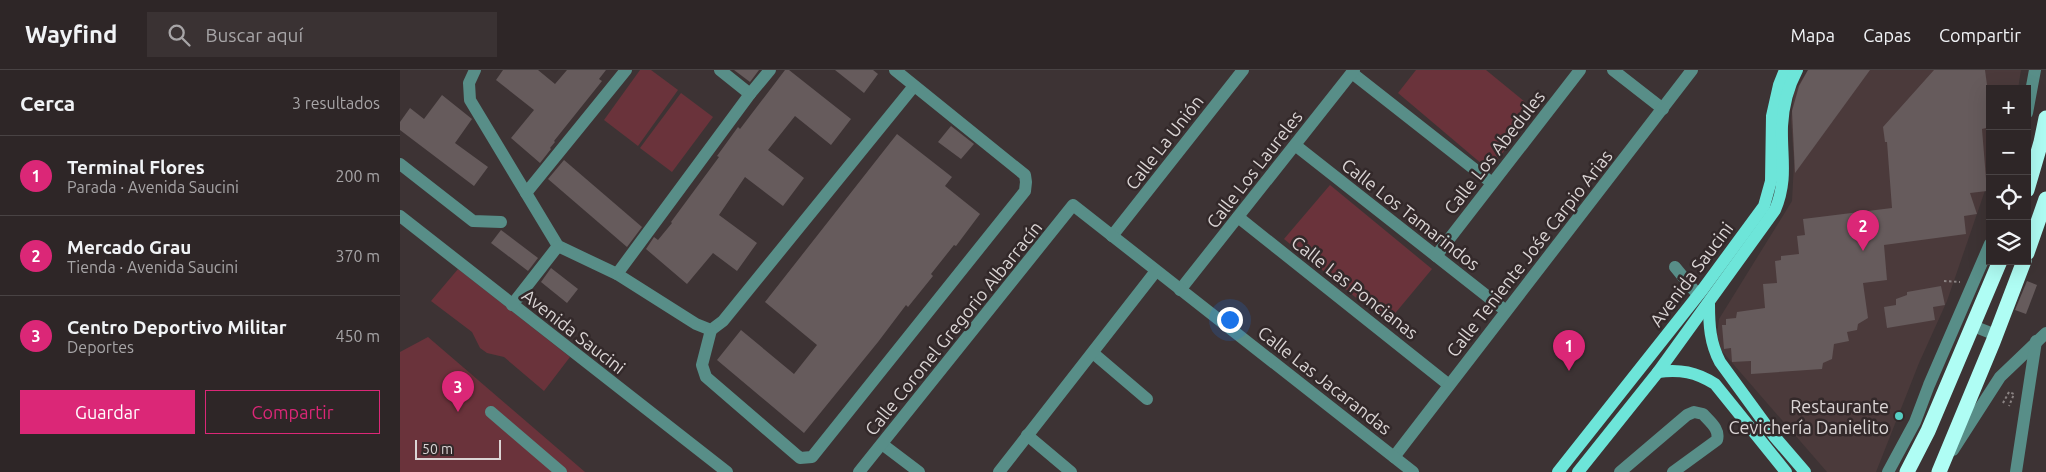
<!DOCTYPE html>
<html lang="es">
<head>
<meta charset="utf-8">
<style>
  :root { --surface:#2e2627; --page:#3a3233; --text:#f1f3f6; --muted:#a7a5a7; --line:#494344; --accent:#db2777 }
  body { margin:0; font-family:Ubuntu,sans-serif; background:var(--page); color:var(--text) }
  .controls { position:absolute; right:15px; top:15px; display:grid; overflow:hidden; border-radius:0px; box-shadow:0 5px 20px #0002 }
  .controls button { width:45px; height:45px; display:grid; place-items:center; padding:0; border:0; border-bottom:1px solid var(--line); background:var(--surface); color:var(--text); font:25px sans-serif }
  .scale { position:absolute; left:15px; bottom:12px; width:86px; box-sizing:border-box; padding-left:5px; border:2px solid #dbd5d5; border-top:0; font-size:14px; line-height:18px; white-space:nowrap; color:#dbd5d5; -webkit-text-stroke:4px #33292a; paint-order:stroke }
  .you { position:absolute; left:829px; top:249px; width:18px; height:18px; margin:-12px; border:4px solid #fff; border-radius:50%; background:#1a73e8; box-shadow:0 0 0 8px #1a73e833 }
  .badge { display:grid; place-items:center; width:32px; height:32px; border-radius:50%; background:var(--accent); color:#fff; font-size:16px; font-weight:700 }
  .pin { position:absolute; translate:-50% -41px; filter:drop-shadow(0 1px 2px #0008) }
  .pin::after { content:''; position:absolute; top:26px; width:18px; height:15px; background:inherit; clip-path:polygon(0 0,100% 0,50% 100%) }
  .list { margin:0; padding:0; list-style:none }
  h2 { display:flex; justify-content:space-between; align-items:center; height:65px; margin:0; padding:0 20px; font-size:21px }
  h2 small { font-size:16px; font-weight:400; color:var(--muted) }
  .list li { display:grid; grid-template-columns:32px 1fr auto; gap:15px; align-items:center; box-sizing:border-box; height:80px; padding:0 20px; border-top:1px solid var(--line) }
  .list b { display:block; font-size:19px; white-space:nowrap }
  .list p { margin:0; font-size:16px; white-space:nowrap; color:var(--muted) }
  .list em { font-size:16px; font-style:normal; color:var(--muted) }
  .actions { display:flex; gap:10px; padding:15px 20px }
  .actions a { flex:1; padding:11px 0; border:1px solid var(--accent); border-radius:0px; text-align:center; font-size:18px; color:var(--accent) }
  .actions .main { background:var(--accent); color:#fff }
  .icon { flex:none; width:28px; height:28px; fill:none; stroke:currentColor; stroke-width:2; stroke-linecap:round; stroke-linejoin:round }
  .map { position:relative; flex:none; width:1646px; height:402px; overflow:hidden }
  header { display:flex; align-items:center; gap:30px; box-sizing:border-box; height:70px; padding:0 25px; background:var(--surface); border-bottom:1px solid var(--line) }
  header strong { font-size:24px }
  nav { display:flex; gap:28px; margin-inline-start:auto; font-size:18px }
  .search { width:350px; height:45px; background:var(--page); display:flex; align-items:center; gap:12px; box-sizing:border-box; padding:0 18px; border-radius:0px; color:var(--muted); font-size:19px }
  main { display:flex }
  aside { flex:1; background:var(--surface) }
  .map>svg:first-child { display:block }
  .built { fill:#4b3a3b }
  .green { fill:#6a333b }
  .building { fill:#665b5c }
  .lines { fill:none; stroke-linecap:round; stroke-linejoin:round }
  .path { stroke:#8b8383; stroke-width:2; stroke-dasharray:2.5 2.5; stroke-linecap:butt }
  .minor { stroke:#588e88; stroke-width:12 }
  .major { stroke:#6de5d9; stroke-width:12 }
  .highway { stroke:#affdf4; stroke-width:15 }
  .poi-dot { fill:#56cec3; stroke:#33292a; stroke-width:2 }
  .labels { text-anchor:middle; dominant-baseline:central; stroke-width:5; stroke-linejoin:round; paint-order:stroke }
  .street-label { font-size:18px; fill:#dbd5d5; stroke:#33292a }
  .poi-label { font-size:18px; fill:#dbd5d5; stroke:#33292a; text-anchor:end }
</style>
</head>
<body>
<header>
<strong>Wayfind</strong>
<div class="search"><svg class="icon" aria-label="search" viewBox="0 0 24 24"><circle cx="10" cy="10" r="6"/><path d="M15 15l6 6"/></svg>Buscar aquí</div>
<nav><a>Mapa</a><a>Capas</a><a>Compartir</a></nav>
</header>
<main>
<aside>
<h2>Cerca<small>3 resultados</small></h2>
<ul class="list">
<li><span class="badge">1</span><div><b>Terminal Flores</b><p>Parada · Avenida Saucini</p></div><em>200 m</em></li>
<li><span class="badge">2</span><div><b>Mercado Grau</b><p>Tienda · Avenida Saucini</p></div><em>370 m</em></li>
<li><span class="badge">3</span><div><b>Centro Deportivo Militar</b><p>Deportes</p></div><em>450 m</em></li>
</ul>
<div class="actions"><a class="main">Guardar</a><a>Compartir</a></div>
</aside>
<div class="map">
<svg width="1646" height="402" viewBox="0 0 1646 402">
  <rect width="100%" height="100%" fill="#3d3334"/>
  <polygon class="built" points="1408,0 1621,0 1618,19 1590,19 1590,106 1547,231 1519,293 1476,402 1427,402 1321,280 1317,265 1319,249 1392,131 1394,93 1391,49 1394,22"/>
  <g class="green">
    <polygon points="240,0 251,0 278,20 238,76 204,50"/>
    <polygon points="1016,0 1086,0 1136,41 1089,100 998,23"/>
    <polygon points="281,23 313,47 272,102 240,78"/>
    <polygon points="930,115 1032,199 987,253 884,169"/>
    <polygon points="58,199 170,287 144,321 104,287 87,283 80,278 72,262 31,231"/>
    <polygon points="28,267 185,402 0,402 0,282"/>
  </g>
  <g class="building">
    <polygon points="103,0 138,0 155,14 167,0 206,0 199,9 202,11 154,71 155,72 150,78 151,79 140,93 111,68 134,40 96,10"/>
    <polygon points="334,0 359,0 350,12"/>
    <polygon points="385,0 389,0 451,49 431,75 395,46 368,80 404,108 383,136 345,107 319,145 357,173 337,201 313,183 287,214 246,179 254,167 258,170 272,153 271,152 319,87 317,86 338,57 340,59"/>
    <polygon points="435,0 473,0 478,4 464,23"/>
    <polygon points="1408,0 1470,0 1395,103 1392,41 1399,16"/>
    <polygon points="1534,0 1585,0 1590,38 1590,57 1582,59 1587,121 1570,123 1577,144 1564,146 1566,164 1484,175 1487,210 1463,213 1468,248 1458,254 1457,260 1447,262 1449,271 1434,274 1432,289 1423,293 1422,299 1351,304 1351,291 1332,292 1331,278 1324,279 1322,255 1326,255 1326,249 1336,248 1337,242 1365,238 1363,214 1377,213 1375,191 1381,190 1381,186 1399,184 1397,166 1405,165 1403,149 1492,138 1487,72 1485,72 1483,57"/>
    <polygon points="42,25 72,49 55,73 88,97 74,116 0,60 0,52 10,38 24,49"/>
    <polygon points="551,56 574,74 561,89 538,72"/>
    <polygon points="497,64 552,107 545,116 580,144 556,176 554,175 531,204 533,206 508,237 506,235 478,272 404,363 317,290 341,260 394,304 417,275 365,232"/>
    <polygon points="164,90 242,157 227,177 148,109"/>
    <polygon points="101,160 138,188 128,201 91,173"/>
    <polygon points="151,198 178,219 167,233 141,212"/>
    <polygon points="1627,211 1637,215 1626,244 1615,240"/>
    <polygon points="1541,216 1545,235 1533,237 1535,250 1487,258 1484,237 1496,235 1496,229 1507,225 1507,222"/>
  </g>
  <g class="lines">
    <g class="path">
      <polyline points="1544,211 1560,212"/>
      <polyline points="1603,333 1609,322 1614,324 1609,336"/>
    </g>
    <g class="minor">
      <polyline points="75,0 69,13 70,30 158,176 217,204 296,254 311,260 323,251 514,16"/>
      <polyline points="320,0 350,24"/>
      <polyline points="1213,0 1263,39"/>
      <polyline points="952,3 1092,113"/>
      <polyline points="1627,43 1635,0"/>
      <polyline points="895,75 1106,241"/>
      <polyline points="0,94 73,151 101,152"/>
      <polyline points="126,123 226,0"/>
      <polyline points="0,146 327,402"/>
      <polyline points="838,147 1049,315"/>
      <polyline points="712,166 843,0"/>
      <polyline points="1036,186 1180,0"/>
      <polyline points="1275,197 1298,225"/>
      <polyline points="217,204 350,24 370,0"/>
      <polyline points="780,220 954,0"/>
      <polyline points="112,235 158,176"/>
      <polyline points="1573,256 1596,265"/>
      <polyline points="311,260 302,295 306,307 400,388 412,387 625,121 626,112 625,105 495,0"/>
      <polyline points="693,283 747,329"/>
      <polyline points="91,342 161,402"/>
      <polyline points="627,365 671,402"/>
      <polyline points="482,374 519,402"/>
      <polyline points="1553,380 1600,307 1646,263"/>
      <polyline points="994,387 1292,0"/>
      <polyline points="459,402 673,135 1013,402"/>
      <polyline points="599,402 756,201"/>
      <path d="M1220,402L1287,345L1294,342L1303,344C1310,352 1320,359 1317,370L1273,402"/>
      <polyline points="1488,402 1515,352 1529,315 1590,174"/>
      <polyline points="1616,402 1636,271"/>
    </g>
    <g class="major">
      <path d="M1309,234C1309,255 1310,273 1320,292L1374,366L1405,402"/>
      <path d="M1258,302C1280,299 1296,302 1315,314L1386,402"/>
      <polyline points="1158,402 1303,219 1364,136 1371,111 1372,46 1379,15 1385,0"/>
      <path d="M1178,402L1258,302L1375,140C1388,109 1381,87 1382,56C1383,37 1388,17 1397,0"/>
    </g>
    <g class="highway">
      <polyline points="1627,120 1641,72 1646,48"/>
      <polyline points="1627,183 1646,129"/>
      <polyline points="1507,402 1528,361 1600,191"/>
      <polyline points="1539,402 1593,272 1624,191"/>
    </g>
  </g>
  <circle class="poi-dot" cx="1499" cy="346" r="5"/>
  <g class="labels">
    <g class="street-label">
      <text transform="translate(764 72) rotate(-52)">Calle La Unión</text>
      <text transform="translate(1094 82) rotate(-52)">Calle Los Abedules</text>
      <text transform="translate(854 99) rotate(-52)">Calle Los Laureles</text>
      <text transform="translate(1011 144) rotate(38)">Calle Los Tamarindos</text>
      <text transform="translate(1129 183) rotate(-52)">Calle Teniente Jośe Carpio Arias</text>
      <text transform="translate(1291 204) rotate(-53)">Avenida Saucini</text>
      <text transform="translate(955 217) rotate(38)">Calle Las Poncianas</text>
      <text transform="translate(553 258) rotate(-51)">Calle Coronel Gregorio Albarracín</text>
      <text transform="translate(174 261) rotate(38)">Avenida Saucini</text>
      <text transform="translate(925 310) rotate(38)">Calle Las Jacarandas</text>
    </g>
    <g class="poi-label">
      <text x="1489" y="336">Restaurante<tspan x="1489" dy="21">Cevichería Danielito</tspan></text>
    </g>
  </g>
</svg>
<div class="controls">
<button>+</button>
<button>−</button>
<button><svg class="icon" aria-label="locate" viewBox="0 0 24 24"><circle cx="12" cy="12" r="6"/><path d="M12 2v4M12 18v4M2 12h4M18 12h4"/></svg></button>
<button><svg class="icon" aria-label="layers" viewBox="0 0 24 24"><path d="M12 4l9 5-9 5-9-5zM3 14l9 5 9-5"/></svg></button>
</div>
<div class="scale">50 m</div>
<div class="you"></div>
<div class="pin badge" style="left:1169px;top:301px">1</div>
<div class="pin badge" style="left:1463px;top:181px">2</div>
<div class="pin badge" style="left:58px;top:342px">3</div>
</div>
</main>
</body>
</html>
